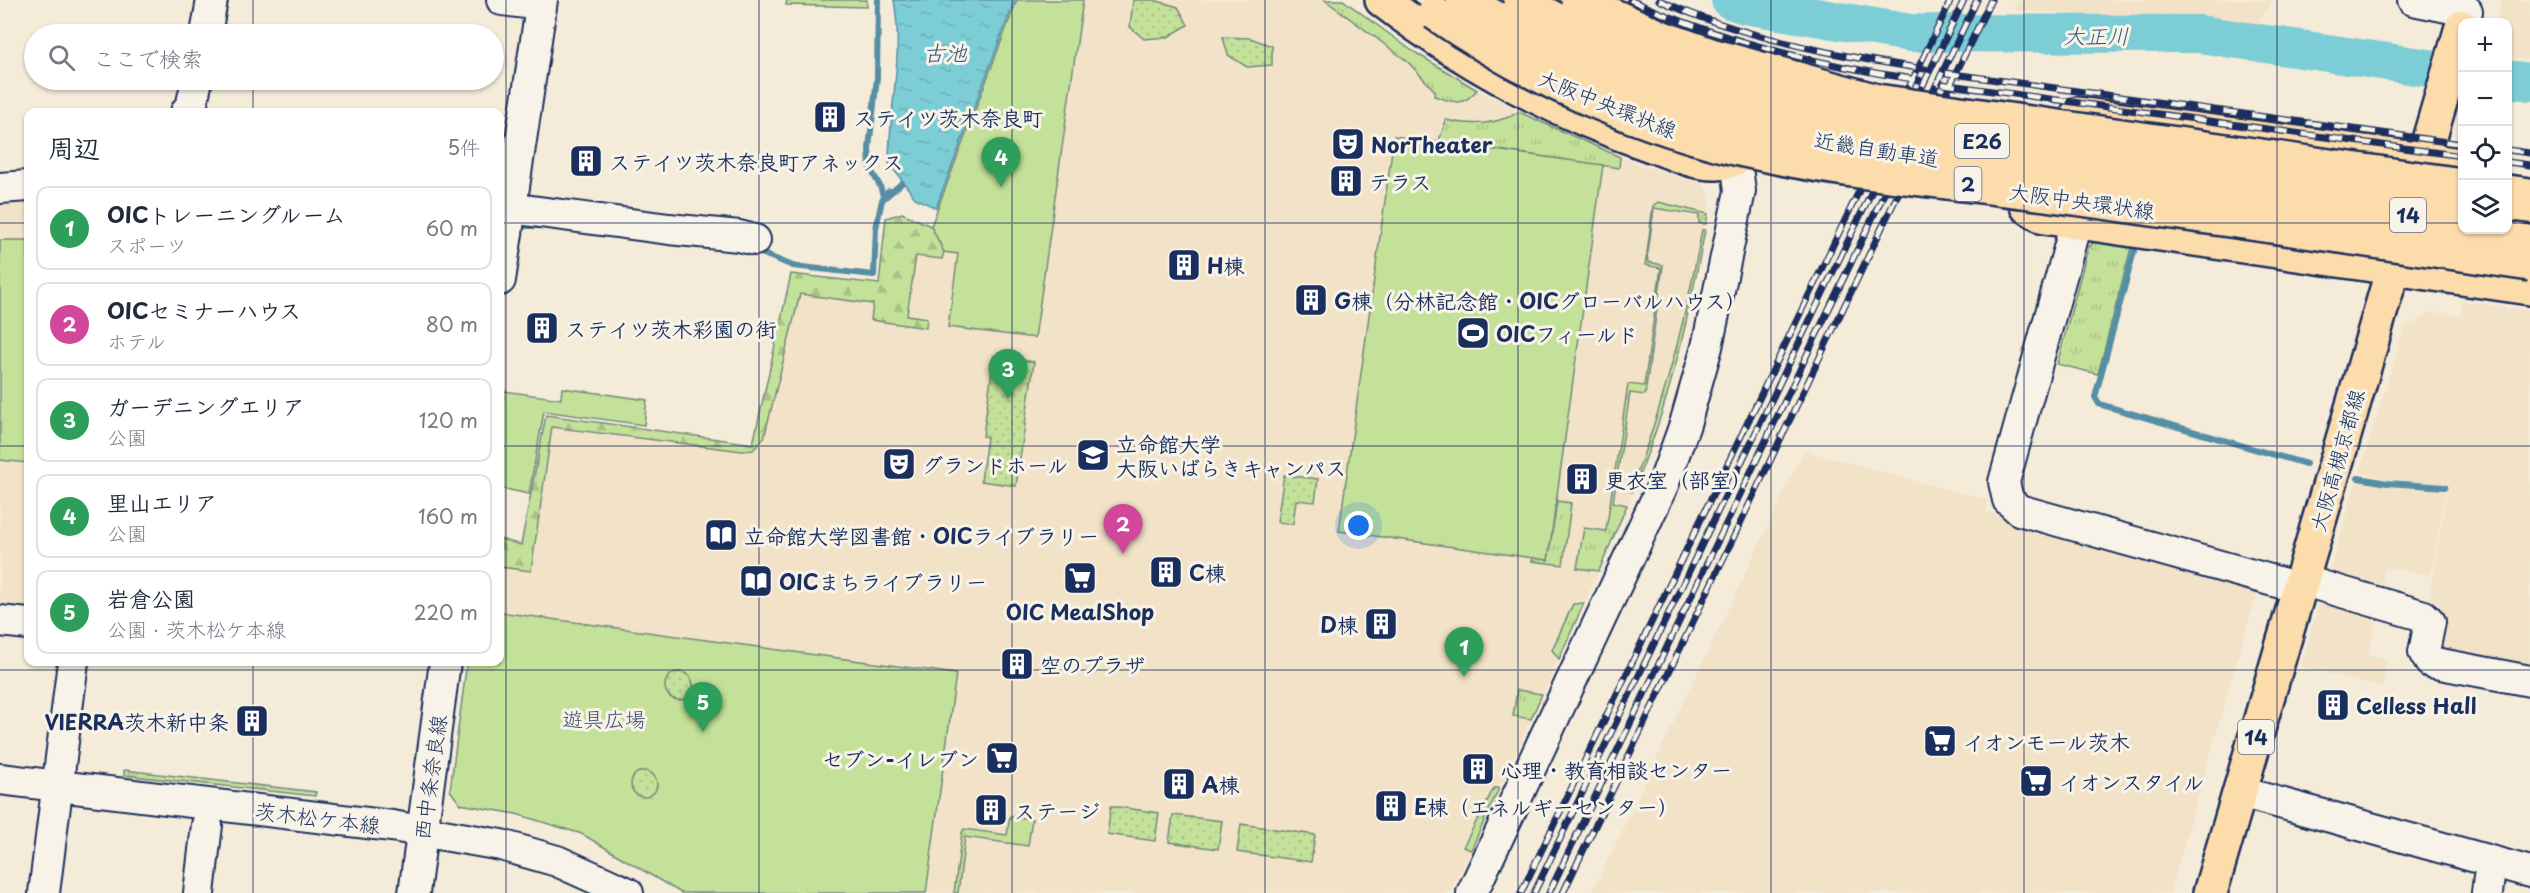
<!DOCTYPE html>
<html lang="ja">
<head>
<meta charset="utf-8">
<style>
  :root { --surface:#fff; --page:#f6f6f7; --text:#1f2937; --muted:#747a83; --line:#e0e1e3; --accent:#1b2f5e }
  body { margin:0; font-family:"Playpen Sans","Klee One",sans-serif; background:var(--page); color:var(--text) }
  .controls { position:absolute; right:18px; top:18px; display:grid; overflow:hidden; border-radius:12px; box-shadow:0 2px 4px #0004 }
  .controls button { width:54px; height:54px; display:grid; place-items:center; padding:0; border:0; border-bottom:2px solid var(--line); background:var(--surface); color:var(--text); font:30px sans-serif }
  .you { position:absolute; left:1359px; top:526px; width:21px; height:21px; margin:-15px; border:4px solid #fff; border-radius:50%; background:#1a73e8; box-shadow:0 0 0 9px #1a73e833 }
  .badge { display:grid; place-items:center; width:39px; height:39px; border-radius:50%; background:var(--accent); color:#fff; font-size:20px; font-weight:700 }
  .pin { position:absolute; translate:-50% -50px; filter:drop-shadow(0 2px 3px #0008) }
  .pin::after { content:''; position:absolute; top:32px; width:21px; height:18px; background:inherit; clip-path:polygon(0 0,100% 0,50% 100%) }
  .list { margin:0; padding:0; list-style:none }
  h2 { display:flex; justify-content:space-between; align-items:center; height:78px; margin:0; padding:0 24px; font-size:26px }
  h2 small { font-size:20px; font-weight:400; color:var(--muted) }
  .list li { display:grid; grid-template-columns:39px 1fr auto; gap:18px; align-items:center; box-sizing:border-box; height:84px; margin:0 12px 12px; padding:0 12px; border:2px solid var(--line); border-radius:12px }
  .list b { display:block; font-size:22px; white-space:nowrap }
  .list p { margin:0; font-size:20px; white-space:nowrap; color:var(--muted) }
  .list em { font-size:20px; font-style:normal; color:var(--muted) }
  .icon { flex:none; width:33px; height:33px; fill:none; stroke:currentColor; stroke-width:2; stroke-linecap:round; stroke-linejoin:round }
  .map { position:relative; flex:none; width:2530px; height:893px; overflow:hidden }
  .search { position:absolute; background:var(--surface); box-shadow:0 2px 4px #0004; left:24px; top:24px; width:480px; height:66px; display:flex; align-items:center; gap:15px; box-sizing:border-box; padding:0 21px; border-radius:33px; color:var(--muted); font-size:22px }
  .panel { position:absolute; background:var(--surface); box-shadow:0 2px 4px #0004; left:24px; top:108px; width:480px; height:558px; border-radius:12px }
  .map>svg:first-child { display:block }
  .built { fill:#f2e2c8 }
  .grass { fill:url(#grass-tufts); stroke:#70887c; stroke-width:1.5 }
  .forest { fill:url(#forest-firs); stroke:#70887c; stroke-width:1.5 }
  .park { fill:#c4e199; stroke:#70887c; stroke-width:1.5 }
  .garden { fill:url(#garden-dots); stroke:#70887c; stroke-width:1.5 }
  .water { fill:url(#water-ripples); stroke:#558ea5; stroke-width:1.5 }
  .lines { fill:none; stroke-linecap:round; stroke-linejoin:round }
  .stream { stroke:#558ea5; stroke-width:6 }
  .river { stroke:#7ccdd5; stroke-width:38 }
  .minor-casing { stroke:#1b2f5e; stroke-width:34 }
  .major-casing { stroke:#1b2f5e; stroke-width:38 }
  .highway-casing { stroke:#1b2f5e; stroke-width:38 }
  .minor { stroke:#f7f3e8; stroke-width:30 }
  .major { stroke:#fddcac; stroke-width:33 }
  .highway { stroke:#fddcac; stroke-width:33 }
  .rail-casing { stroke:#1b2f5e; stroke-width:7 }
  .rail { stroke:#f7f3e8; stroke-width:4.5; stroke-dasharray:14; stroke-linecap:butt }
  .major-bridge-casing { stroke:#1b2f5e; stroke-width:38; stroke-linecap:butt }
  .highway-bridge-casing { stroke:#1b2f5e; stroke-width:38; stroke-linecap:butt }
  .major-bridge { stroke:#fddcac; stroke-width:33 }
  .highway-bridge { stroke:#fddcac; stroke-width:33 }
  .grid { fill:none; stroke:#1b2f5e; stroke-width:1.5; stroke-opacity:0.55 }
  .labels { text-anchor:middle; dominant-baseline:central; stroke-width:6; stroke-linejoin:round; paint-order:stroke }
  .shield { fill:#f7f3e8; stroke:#5d6a87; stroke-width:1.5 }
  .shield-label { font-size:20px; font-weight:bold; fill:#1b2f5e }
  .street-label { font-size:21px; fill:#1b2f5e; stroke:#f7f3e8 }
  .poi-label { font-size:21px; font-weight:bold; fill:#1b2f5e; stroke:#f7f3e8; text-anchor:start }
  .park-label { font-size:21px; fill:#3d536a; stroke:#f7f3e8 }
  .water-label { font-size:22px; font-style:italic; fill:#33567c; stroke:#f7f3e8 }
</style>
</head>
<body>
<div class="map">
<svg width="2530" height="893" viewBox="0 0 2530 893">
  <defs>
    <pattern id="grass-tufts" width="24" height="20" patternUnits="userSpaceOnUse" patternTransform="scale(1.5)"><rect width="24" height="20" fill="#c4e199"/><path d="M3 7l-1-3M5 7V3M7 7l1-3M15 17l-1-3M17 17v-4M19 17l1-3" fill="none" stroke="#a8c186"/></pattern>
    <pattern id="forest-firs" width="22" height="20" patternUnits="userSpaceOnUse" patternTransform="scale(1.5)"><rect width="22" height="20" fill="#c4e199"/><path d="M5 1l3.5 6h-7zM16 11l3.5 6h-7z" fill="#a8c186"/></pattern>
    <pattern id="garden-dots" width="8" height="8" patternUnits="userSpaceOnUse" patternTransform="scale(1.5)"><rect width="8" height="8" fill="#c4e199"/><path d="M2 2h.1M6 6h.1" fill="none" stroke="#a8c186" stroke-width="1.8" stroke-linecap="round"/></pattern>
    <pattern id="water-ripples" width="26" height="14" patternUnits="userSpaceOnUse" patternTransform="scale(1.5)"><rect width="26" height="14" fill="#7ccdd5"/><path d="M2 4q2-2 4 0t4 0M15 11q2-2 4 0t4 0" fill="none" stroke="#6bb0b9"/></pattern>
  </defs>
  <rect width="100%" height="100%" fill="#f5ebd9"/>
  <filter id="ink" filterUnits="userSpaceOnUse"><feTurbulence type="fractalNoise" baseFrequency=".0167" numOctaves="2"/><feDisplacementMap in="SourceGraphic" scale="12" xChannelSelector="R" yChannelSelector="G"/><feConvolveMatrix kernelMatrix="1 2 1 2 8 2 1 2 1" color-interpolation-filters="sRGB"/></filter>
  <g filter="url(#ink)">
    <g class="built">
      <polygon points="1017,0 1343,0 1411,50 1486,95 1598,148 1644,166 1703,184 1711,198 1684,335 1644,466 1599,571 1471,850 1449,893 926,893 955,674 500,612 500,539 521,545 546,415 753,444 791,274 879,284 886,218 902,213 931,226"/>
      <polygon points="2018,0 2273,0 2257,25 2013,10"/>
      <polygon points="2502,0 2530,0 2530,60 2508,58 2508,22 2495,22"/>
      <polygon points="28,192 28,620 0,617 0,194"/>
      <polygon points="2462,301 2530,311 2530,675 2430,648 2439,604 2429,602 2450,472 2447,483 2433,483 2388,479 2360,472 2404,328 2432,312 2461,316"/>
      <polygon points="1804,451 1988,500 1986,512 2258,588 2170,893 1592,893"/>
      <polygon points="2356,482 2445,491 2431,575 2385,567 2382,585 2329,574"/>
      <polygon points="2319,603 2377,618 2368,655 2387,659 2382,687 2301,667"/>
    </g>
    <g class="grass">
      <path d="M1325,0H1343L1411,50L1477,90C1462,107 1455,103 1434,96L1435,91L1407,61Z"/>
      <path d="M1519,112L1620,157L1619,168L1439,141L1446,120C1472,126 1495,125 1519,112Z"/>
      <polygon points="1658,202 1708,214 1706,224 1699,223 1699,215 1654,208 1648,253 1647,253 1653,206"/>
      <path d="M1702,230H1705C1688,319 1669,408 1632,492L1630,491C1663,408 1686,318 1702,230Z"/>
      <polygon points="2098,238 2132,244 2098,374 2057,364 2088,248"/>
      <polygon points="1647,254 1648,262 1663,265 1645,395 1630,393 1613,502 1627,505 1599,571 1577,568 1584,528 1606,531 1628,384 1644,386 1661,268 1645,265"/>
      <polygon points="1557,501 1571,503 1563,565 1532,561 1533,558 1548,560"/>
      <polygon points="1584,603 1559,659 1552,650 1573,604"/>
      <polygon points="1517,690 1542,694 1531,719 1513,716"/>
      <polygon points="124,770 316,792 315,796 124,775"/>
      <polygon points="1494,788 1499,788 1471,850 1463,847"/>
      <polygon points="1010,816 1032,819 1028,846 965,837 958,893 954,893 962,832 964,829 1007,835"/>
    </g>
    <polygon class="forest" points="902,213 931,226 944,252 942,259 916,256 907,315 927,318 926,328 871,320 873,304 800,294 764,438 753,450 742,451 552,427 531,571 500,567 500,539 521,545 546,415 753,444 791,274 879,284 886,218"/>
    <g class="park">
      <polygon points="787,0 867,0 867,7 786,5"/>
      <polygon points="1017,0 1083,0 1035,338 948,327 958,254 944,252 931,226"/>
      <polygon points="1394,136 1603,165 1548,560 1339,531"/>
      <polygon points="0,240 28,240 28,463 0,460"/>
      <polygon points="562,388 647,400 644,425 544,411 529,494 500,488 500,424 504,391 561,399"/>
      <polygon points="500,612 956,674 926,893 681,893 582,834 516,814 460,804 450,790 467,662 500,662"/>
    </g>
    <g class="garden">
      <polygon points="1133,0 1154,0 1178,7 1188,25 1168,37 1144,39 1130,27"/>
      <polygon points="1223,37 1250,38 1272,46 1272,65 1247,67 1228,55"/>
      <polygon points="994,356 1034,362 1016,486 981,481 987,437 983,436"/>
      <polygon points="1284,475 1318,479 1315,502 1296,500 1293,524 1277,522"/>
      <circle cx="679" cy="686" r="14"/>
      <circle cx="644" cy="784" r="13"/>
      <polygon points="1111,806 1159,813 1155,841 1107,834"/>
      <polygon points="1173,815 1222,821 1218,849 1169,842"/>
      <polygon points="1241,824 1315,835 1311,862 1237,852"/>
    </g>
    <path class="water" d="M894,0H1015L936,208L915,198L889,163C889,108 904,55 894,0Z"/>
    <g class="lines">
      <g class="stream">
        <polyline points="878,0 877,78 869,148 870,168 880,186 883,196 889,191"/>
        <polyline points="525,226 540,226"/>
        <polyline points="2137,240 2095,397 2099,404 2306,464"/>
        <polyline points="756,251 793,266 874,275 876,228 882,200 902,183"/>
        <polyline points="2358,478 2388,483 2445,487"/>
      </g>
      <g class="river">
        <polyline points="1730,0 1745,5 1910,33 2199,34 2462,73"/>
        <polyline points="2508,79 2530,82"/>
      </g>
      <defs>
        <g id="minor">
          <polyline points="502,0 541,5"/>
          <polyline points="2413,0 2467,11"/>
          <polyline points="206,34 212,0"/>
          <polyline points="186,112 192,103 197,80"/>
          <polyline points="0,188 28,186"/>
          <polyline points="509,208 669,229 739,236 755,240"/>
          <polyline points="2076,223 2004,482 2008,500 2019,510 2299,588"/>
          <polyline points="500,280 542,0"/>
          <polyline points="2301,580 2424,616 2430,622 2424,652 2430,662 2530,681"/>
          <polyline points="0,621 28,624"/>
          <polyline points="0,779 392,826 501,845 557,861 628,893"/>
          <polyline points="2240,792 2530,872"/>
          <polyline points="44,893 73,662"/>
          <polyline points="199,893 207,825"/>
          <polyline points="414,893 445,662"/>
          <polyline points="1472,893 1663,485 1685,424 1707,347 1740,191 1736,159"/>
          <polyline points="2487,893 2491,862"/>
        </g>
        <g id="major">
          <path d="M1382,0C1463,62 1554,111 1651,145C1672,152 1694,164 1717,163C1735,162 1748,153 1759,139"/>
          <polyline points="2078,114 2462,165"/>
          <polyline points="2022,168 2020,184 2027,206 2044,217 2530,288"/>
          <polyline points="2417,181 2462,27"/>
          <polyline points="2508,192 2530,195"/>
          <polyline points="2210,893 2399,248"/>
        </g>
        <polyline id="highway" points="2508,214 2530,217"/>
      </defs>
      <use href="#minor" class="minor-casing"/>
      <use href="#major" class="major-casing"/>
      <use href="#highway" class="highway-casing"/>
      <use href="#minor" class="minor"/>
      <use href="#major" class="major"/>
      <use href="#highway" class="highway"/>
      <defs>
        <g id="rail">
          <path d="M1630,0C1721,41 1820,65 1919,80"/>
          <path d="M1659,0C1740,37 1837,56 1925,69"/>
          <polyline points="1946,73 2462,144"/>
          <polyline points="1942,84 2462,156"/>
          <polyline points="2508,150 2530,153"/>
          <polyline points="2508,162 2530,165"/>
          <polyline points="1521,893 1951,0"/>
          <polyline points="1534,893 1964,0"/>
          <polyline points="1549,893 1977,0"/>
          <polyline points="1563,893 1991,0"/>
        </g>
      </defs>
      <use href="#rail" class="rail-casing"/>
      <use href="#rail" class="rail"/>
      <defs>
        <g id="major-bridge">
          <polyline points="1578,0 1663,38 1714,56 1877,101 2462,185"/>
          <path d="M1435,13C1531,80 1643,128 1757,153C1851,174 1949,181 2045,194C2207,216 2368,240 2530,264"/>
        </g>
        <g id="highway-bridge">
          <polyline points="1463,0 1586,68 1721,116 1790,133 2008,168 2530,242"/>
          <path d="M1520,0C1692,101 1891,129 2085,156C2211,173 2337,191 2462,208"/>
        </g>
      </defs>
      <use href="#major-bridge" class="major-bridge-casing"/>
      <use href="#highway-bridge" class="highway-bridge-casing"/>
      <use href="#major-bridge" class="major-bridge"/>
      <use href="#highway-bridge" class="highway-bridge"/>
    </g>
  </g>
  <path class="grid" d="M253,0V34M506,0V893M759,0V893M1012,0V893M1265,0V893M1518,0V893M1771,0V893M2024,0V893M2277,0V893M253,80V112M0,223H28M500,223H2462M2508,223H2530M0,446H28M500,446H2530M253,662V893M0,670H2530"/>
  <defs>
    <symbol id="building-square" viewBox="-11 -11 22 22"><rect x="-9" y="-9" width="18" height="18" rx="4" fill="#1b2f5e" stroke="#f7f3e8"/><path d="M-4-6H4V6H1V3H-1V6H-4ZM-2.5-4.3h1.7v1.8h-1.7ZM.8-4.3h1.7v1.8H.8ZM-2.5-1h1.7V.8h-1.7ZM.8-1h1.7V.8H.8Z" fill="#fff"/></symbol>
    <symbol id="theatre-square" viewBox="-11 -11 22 22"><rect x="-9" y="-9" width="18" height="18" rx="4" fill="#1b2f5e" stroke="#f7f3e8"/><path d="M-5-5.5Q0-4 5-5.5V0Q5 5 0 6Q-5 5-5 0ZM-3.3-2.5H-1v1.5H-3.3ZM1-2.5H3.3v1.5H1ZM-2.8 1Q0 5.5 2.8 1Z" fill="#fff"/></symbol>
    <symbol id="stadium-square" viewBox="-11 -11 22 22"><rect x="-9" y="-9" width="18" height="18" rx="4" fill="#1b2f5e" stroke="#f7f3e8"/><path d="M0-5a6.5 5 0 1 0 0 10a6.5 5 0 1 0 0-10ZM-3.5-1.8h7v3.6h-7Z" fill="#fff"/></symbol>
    <symbol id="university-square" viewBox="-11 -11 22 22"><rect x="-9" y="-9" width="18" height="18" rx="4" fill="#1b2f5e" stroke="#f7f3e8"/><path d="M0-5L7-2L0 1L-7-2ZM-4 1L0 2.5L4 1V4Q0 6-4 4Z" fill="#fff"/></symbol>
    <symbol id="library-square" viewBox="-11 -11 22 22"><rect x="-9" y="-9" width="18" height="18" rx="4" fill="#1b2f5e" stroke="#f7f3e8"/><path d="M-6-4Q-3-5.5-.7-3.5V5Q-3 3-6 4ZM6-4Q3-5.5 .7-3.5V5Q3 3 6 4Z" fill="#fff"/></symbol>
    <symbol id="supermarket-square" viewBox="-11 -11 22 22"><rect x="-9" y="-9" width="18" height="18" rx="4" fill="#1b2f5e" stroke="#f7f3e8"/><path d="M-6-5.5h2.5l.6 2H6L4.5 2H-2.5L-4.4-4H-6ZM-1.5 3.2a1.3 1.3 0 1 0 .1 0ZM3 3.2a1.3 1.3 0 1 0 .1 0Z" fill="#fff"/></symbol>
  </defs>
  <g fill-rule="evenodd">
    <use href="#building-square" x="811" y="98" width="38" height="38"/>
    <use href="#theatre-square" x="1329" y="125" width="38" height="38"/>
    <use href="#building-square" x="567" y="142" width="38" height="38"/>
    <use href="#building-square" x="1327" y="162" width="38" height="38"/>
    <use href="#building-square" x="1165" y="246" width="38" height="38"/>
    <use href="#building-square" x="1292" y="281" width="38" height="38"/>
    <use href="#building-square" x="523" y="309" width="38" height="38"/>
    <use href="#stadium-square" x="1454" y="314" width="38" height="38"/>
    <use href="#university-square" x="1074" y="436" width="38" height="38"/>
    <use href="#theatre-square" x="880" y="445" width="38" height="38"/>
    <use href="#building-square" x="1563" y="460" width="38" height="38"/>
    <use href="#library-square" x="702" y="516" width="38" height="38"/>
    <use href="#building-square" x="1147" y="553" width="38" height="38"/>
    <use href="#supermarket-square" x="1061" y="559" width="38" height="38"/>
    <use href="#library-square" x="737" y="562" width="38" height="38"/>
    <use href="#building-square" x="1362" y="605" width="38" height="38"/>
    <use href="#building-square" x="998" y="645" width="38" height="38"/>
    <use href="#building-square" x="2314" y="686" width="38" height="38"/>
    <use href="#building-square" x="233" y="702" width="38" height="38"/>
    <use href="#supermarket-square" x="1921" y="722" width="38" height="38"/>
    <use href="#supermarket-square" x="983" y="739" width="38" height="38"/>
    <use href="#building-square" x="1459" y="750" width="38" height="38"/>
    <use href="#supermarket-square" x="2017" y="762" width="38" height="38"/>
    <use href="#building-square" x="1160" y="765" width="38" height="38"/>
    <use href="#building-square" x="1372" y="787" width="38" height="38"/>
    <use href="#building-square" x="972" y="791" width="38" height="38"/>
  </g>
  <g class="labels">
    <g class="shield">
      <rect x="1955" y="124" width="54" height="34" rx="4.5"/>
      <rect x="1954.5" y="167" width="27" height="34" rx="4.5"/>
      <rect x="2390" y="198" width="36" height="34" rx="4.5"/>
      <rect x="2238" y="720" width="36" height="34" rx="4.5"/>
    </g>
    <g class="shield-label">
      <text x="1982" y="141">E26</text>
      <text x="1968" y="184">2</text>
      <text x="2408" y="215">14</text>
      <text x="2256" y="737">14</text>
    </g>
    <g class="street-label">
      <text transform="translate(1608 103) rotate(22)">大阪中央環状線</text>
      <text transform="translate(1877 148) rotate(9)">近畿自動車道</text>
      <text transform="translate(2082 200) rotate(8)">大阪中央環状線</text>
      <text transform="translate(2336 460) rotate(-74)">大阪高槻京都線</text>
      <text transform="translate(429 777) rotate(-82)">西中条奈良線</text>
      <text transform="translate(318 817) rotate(7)">茨木松ケ本線</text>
    </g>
    <g class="poi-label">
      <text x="853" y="117">ステイツ茨木奈良町</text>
      <text x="1371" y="144">NorTheater</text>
      <text x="609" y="161">ステイツ茨木奈良町アネックス</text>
      <text x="1369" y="181">テラス</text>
      <text x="1207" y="265">H棟</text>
      <text x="1334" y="300">G棟（分林記念館・OICグローバルハウス）</text>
      <text x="565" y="328">ステイツ茨木彩園の街</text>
      <text x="1496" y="333">OICフィールド</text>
      <text x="1116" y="443">立命館大学<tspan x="1116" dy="24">大阪いばらきキャンパス</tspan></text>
      <text x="922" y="464">グランドホール</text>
      <text x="1605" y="479">更衣室（部室）</text>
      <text x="744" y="535">立命館大学図書館・OICライブラリー</text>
      <text x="1189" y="572">C棟</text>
      <text x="779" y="581">OICまちライブラリー</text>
      <text x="1080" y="611" text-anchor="middle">OIC MealShop</text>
      <text x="1358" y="624" text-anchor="end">D棟</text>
      <text x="1040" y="664">空のプラザ</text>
      <text x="2356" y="705">Celless Hall</text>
      <text x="229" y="721" text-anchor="end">VIERRA茨木新中条</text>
      <text x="1963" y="741">イオンモール茨木</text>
      <text x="979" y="758" text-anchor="end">セブン-イレブン</text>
      <text x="1501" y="769">心理・教育相談センター</text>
      <text x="2059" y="781">イオンスタイル</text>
      <text x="1202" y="784">A棟</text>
      <text x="1414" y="806">E棟（エネルギーセンター）</text>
      <text x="1014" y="810">ステージ</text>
    </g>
    <g class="park-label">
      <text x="604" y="718">遊具広場</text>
    </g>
    <g class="water-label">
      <text x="2096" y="34">大正川</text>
      <text x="945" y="51">古池</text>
    </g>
  </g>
</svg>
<div class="controls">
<button>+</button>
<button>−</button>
<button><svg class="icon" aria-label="locate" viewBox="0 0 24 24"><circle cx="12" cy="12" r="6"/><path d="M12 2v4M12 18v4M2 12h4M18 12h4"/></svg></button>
<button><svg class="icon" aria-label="layers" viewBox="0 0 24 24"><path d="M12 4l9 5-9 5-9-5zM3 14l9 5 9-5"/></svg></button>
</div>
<div class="you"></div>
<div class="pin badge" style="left:1464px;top:677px;background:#2e9e5b">1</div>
<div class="pin badge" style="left:1123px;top:554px;background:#d1479c">2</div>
<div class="pin badge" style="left:1008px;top:399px;background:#2e9e5b">3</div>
<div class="pin badge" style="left:1001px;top:187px;background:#2e9e5b">4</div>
<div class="pin badge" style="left:703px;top:732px;background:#2e9e5b">5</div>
<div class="search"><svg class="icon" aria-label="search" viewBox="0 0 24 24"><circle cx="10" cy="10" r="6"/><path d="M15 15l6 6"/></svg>ここで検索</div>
<section class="panel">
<h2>周辺<small>5件</small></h2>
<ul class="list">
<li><span class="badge" style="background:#2e9e5b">1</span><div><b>OICトレーニングルーム</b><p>スポーツ</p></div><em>60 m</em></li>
<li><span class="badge" style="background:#d1479c">2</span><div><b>OICセミナーハウス</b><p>ホテル</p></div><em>80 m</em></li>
<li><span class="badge" style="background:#2e9e5b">3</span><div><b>ガーデニングエリア</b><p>公園</p></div><em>120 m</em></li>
<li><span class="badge" style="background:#2e9e5b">4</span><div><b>里山エリア</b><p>公園</p></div><em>160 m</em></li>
<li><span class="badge" style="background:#2e9e5b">5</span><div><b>岩倉公園</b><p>公園 · 茨木松ケ本線</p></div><em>220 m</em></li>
</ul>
</section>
</div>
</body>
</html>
